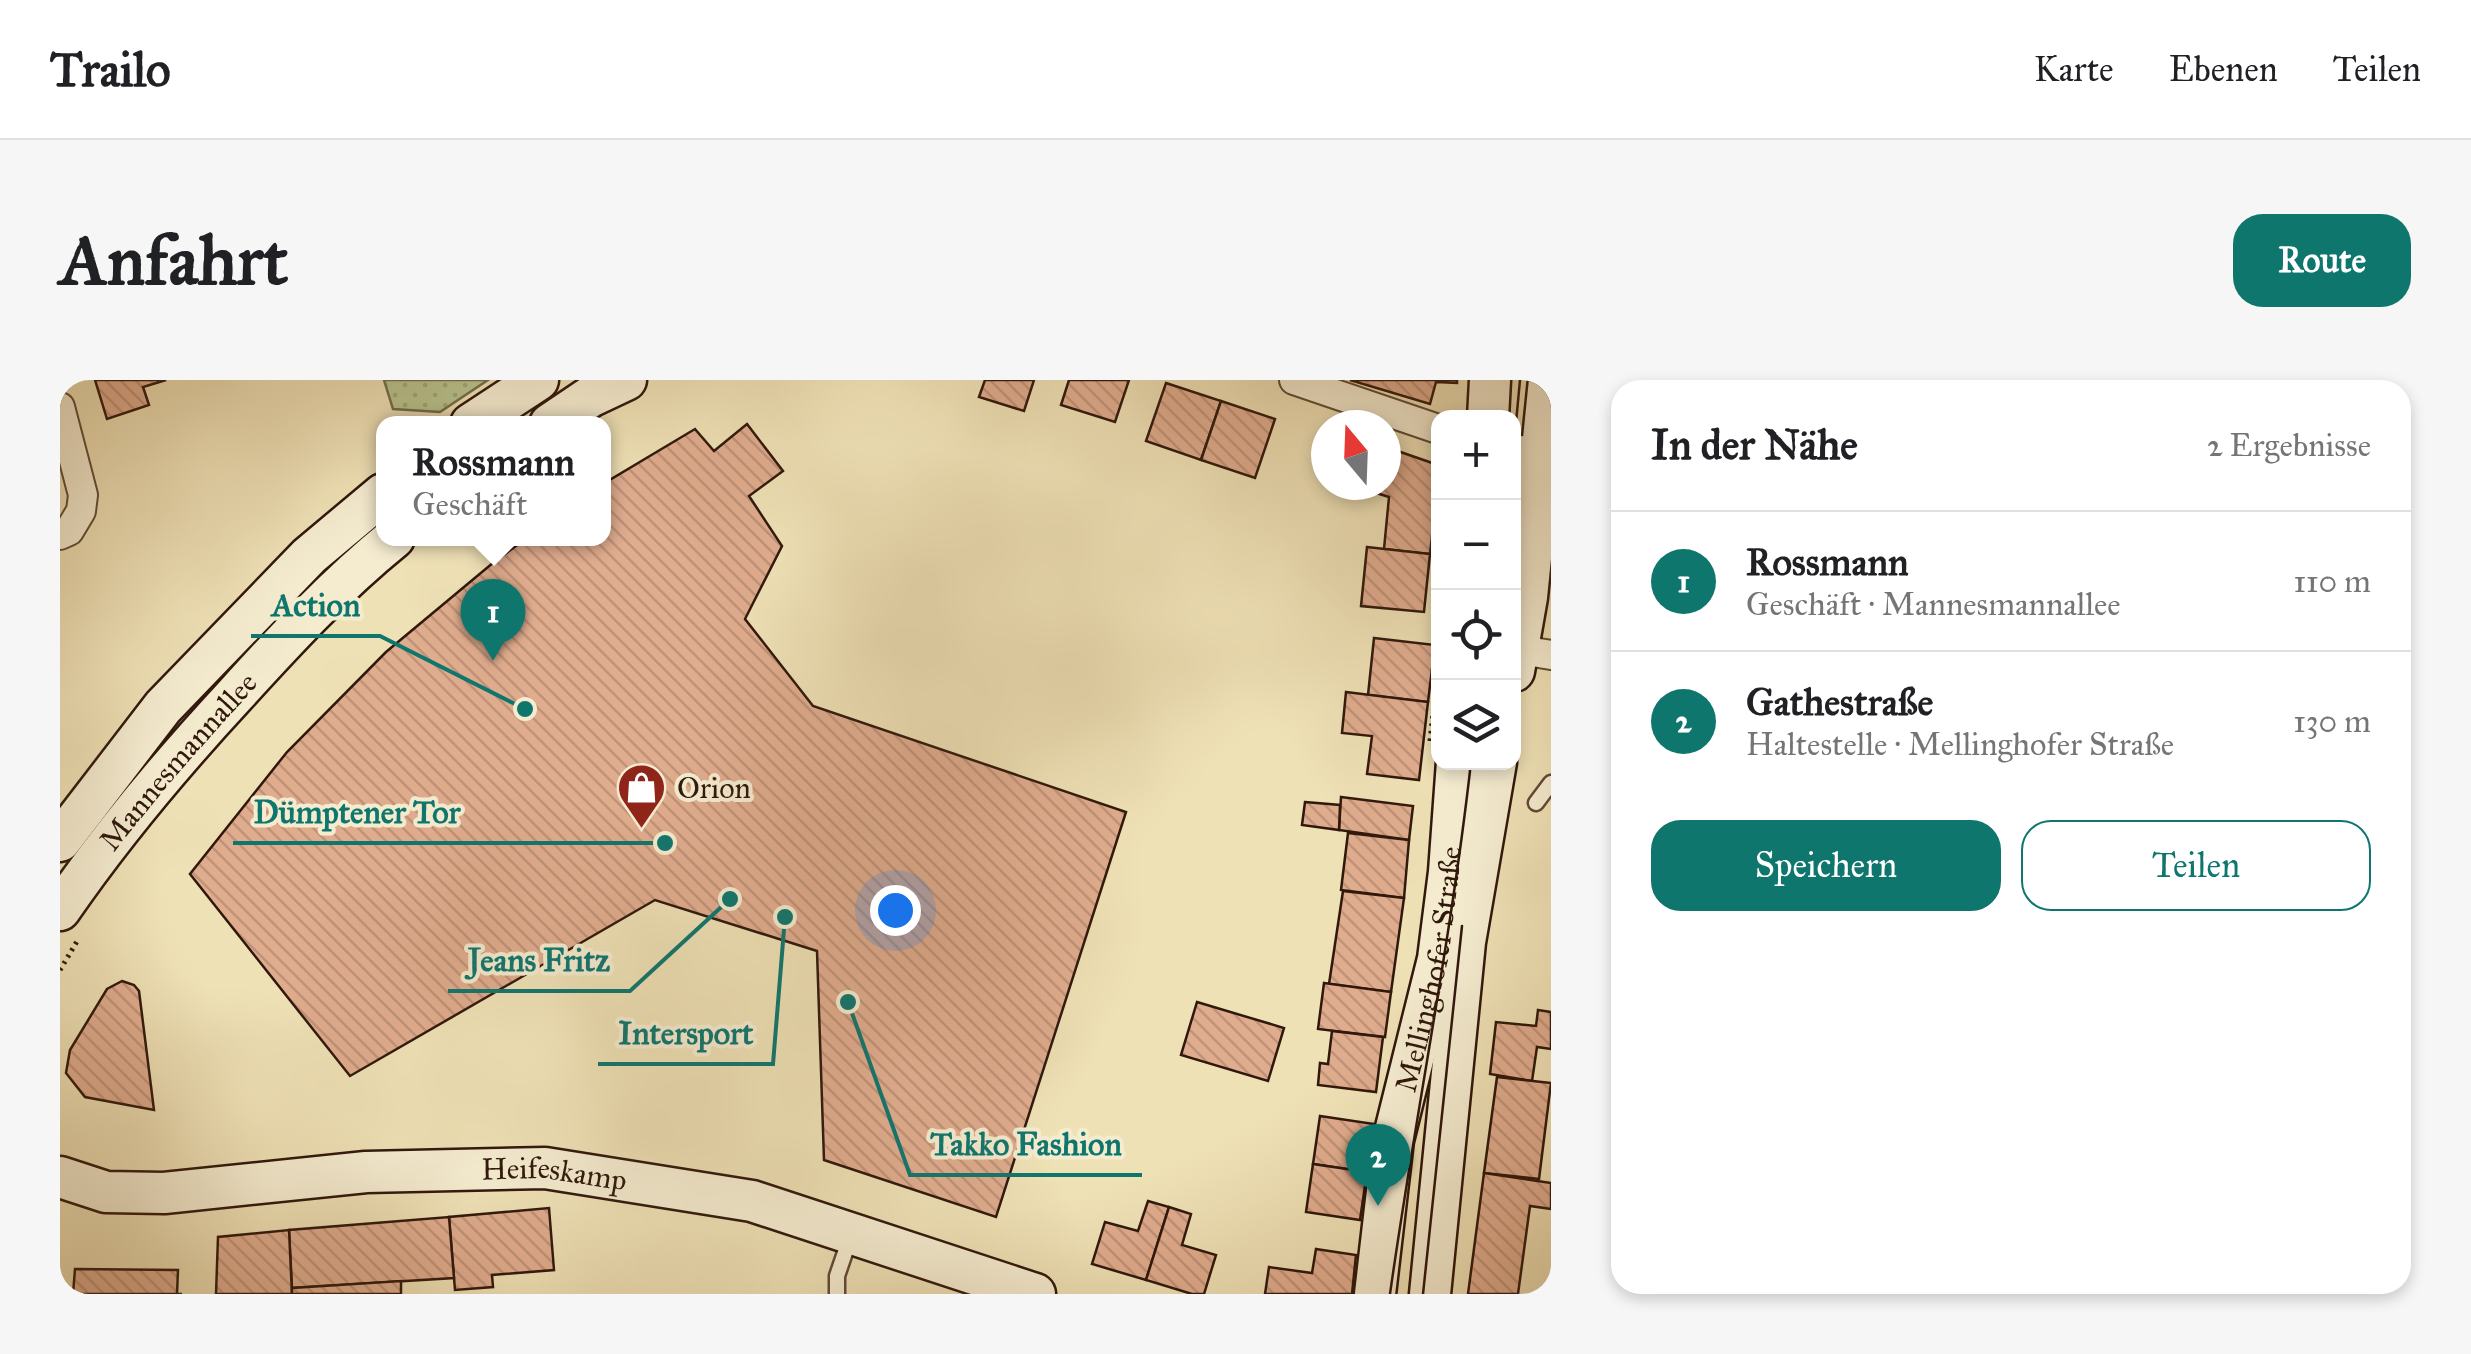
<!DOCTYPE html>
<html lang="de">
<head>
<meta charset="utf-8">
<style>
  :root { --surface:#fff; --page:#f6f6f6; --text:#202124; --muted:#757577; --line:#e0e0e0; --accent:#0f766e }
  body { margin:0; font-family:"IM FELL Great Primer",serif; background:var(--page); color:var(--text) }
  .controls { position:absolute; right:30px; top:30px; display:grid; overflow:hidden; border-radius:20px; box-shadow:0 5px 15px #0003 }
  .controls button { width:90px; height:90px; display:grid; place-items:center; padding:0; border:0; border-bottom:2px solid var(--line); background:var(--surface); color:var(--text); font:50px sans-serif }
  .compass { position:absolute; left:1251px; top:30px; width:90px; height:90px; border-radius:50%; background:var(--surface); box-shadow:0 5px 15px #0003; rotate:341deg }
  .you { position:absolute; left:835px; top:530px; width:35px; height:35px; margin:-25px; border:8px solid #fff; border-radius:50%; background:#1a73e8; box-shadow:0 0 0 15px #1a73e833 }
  .badge { display:grid; place-items:center; width:65px; height:65px; border-radius:50%; background:var(--accent); color:#fff; font-size:32px; font-weight:700 }
  .pin { position:absolute; translate:-50% -82px; filter:drop-shadow(0 2px 5px #0008) }
  .pin::after { content:''; position:absolute; top:52px; width:35px; height:30px; background:inherit; clip-path:polygon(0 0,100% 0,50% 100%) }
  .popup { position:absolute; left:316px; top:36px; width:235px; height:130px; box-sizing:border-box; display:grid; place-content:center; border-radius:20px; background:var(--surface); filter:drop-shadow(0 2px 8px #0005); font-size:32px; white-space:nowrap; color:var(--muted) }
  .popup b { font-size:38px; color:var(--text) }
  .popup::after { content:''; position:absolute; left:50%; top:100%; margin-left:-20px; border:20px solid transparent; border-top-color:var(--surface) }
  .list { margin:0; padding:0; list-style:none }
  h2 { display:flex; justify-content:space-between; align-items:center; height:130px; margin:0; padding:0 40px; font-size:42px }
  h2 small { font-size:32px; font-weight:400; color:var(--muted) }
  .list li { display:grid; grid-template-columns:65px 1fr auto; gap:30px; align-items:center; box-sizing:border-box; height:140px; padding:0 40px; border-top:2px solid var(--line) }
  .list b { display:block; font-size:38px; white-space:nowrap }
  .list p { margin:0; font-size:32px; white-space:nowrap; color:var(--muted) }
  .list em { font-size:32px; font-style:normal; color:var(--muted) }
  .actions { display:flex; gap:20px; padding:30px 40px }
  .actions a { flex:1; padding:22px 0; border:2px solid var(--accent); border-radius:30px; text-align:center; font-size:35px; color:var(--accent) }
  .actions .main { background:var(--accent); color:#fff }
  .icon { flex:none; width:55px; height:55px; fill:none; stroke:currentColor; stroke-width:2; stroke-linecap:round; stroke-linejoin:round }
  .map { position:relative; flex:none; width:1491px; height:914px; overflow:hidden; border-radius:30px }
  header { display:flex; align-items:center; gap:60px; box-sizing:border-box; height:140px; padding:0 50px; background:var(--surface); border-bottom:2px solid var(--line) }
  header strong { font-size:48px }
  nav { display:flex; gap:55px; margin-inline-start:auto; font-size:35px }
  .intro { display:flex; align-items:center; justify-content:space-between; box-sizing:border-box; height:240px; padding:0 60px }
  h1 { margin:0; font-size:70px }
  .button { padding:25px 45px; border-radius:30px; background:var(--accent); color:#fff; font-size:35px; font-weight:700 }
  main { display:flex; gap:60px; padding:0 60px }
  aside { flex:1; background:var(--surface); border-radius:30px; box-shadow:0 5px 15px #0003 }
  .map>svg:first-child { display:block }
  .grass { fill:url(#grass-dots); stroke:#746e4d; stroke-width:2.5 }
  .building { fill:url(#building-back-hatch); stroke:#30180c; stroke-width:2.5 }
  .lines { fill:none; stroke-linecap:round; stroke-linejoin:round }
  .lane-casing { stroke:#604a36; stroke-width:19 }
  .street-casing { stroke:#604a36; stroke-width:32 }
  .secondary-casing { stroke:#30180c; stroke-width:45 }
  .path { stroke:#30180c; stroke-width:5; stroke-dasharray:2.5 5; stroke-linecap:butt }
  .lane { stroke:#f5ecd0; stroke-width:14 }
  .street { stroke:#f5ecd0; stroke-width:28 }
  .secondary { stroke:#f5ecd0; stroke-width:40 }
  .tram { stroke:#30180c; stroke-width:2.5 }
  .labels { text-anchor:middle; dominant-baseline:central; stroke-width:8; stroke-linejoin:round; paint-order:stroke }
  .street-label { font-size:30px; fill:#30180c; stroke:#f5ecd0 }
  .poi-label { font-size:30px; fill:#30180c; stroke:#f5ecd0; text-anchor:start }
  .leader { fill:none; stroke:#0f766e; stroke-width:4 }
  .callout-dot { fill:#0f766e; stroke:#f5ecd0; stroke-width:4 }
  .callout-label { font-size:32px; text-anchor:middle; font-weight:bold; fill:#0f766e; stroke:#f5ecd0; stroke-width:8; stroke-linejoin:round; paint-order:stroke }
</style>
</head>
<body>
<header>
<strong>Trailo</strong>
<nav><a>Karte</a><a>Ebenen</a><a>Teilen</a></nav>
</header>
<div class="intro"><h1>Anfahrt</h1><a class="button">Route</a></div>
<main>
<div class="map">
<svg width="1491" height="914" viewBox="0 0 1491 914">
  <defs>
    <pattern id="grass-dots" width="8" height="8" patternUnits="userSpaceOnUse" patternTransform="scale(2.5)"><rect width="8" height="8" fill="#b8c38e"/><path d="M2 2h.1M6 6h.1" fill="none" stroke="#9ea779" stroke-width="1.8" stroke-linecap="round"/></pattern>
    <pattern id="building-back-hatch" width="6" height="6" patternUnits="userSpaceOnUse" patternTransform="scale(2.5)"><rect width="6" height="6" fill="#e0ac8e"/><path d="M-1 5l2 2M0 0l6 6M5-1l2 2" fill="none" stroke="#c09379"/></pattern>
  </defs>
  <rect width="100%" height="100%" fill="#efe1b6"/>
  <filter id="stains"><feTurbulence type="fractalNoise" baseFrequency=".002" numOctaves="4"/><feColorMatrix values="0 0 0 0 .2 0 0 0 0 .09 0 0 0 0 .02 0 0 0 .5 -.17"/></filter>
  <radialGradient id="worn" r=".72"><stop offset=".6" stop-color="#630" stop-opacity="0"/><stop offset="1" stop-color="#630" stop-opacity=".3"/></radialGradient>
  <polygon class="grass" points="324,0 428,0 380,32 333,29"/>
  <g class="building">
    <polygon points="35,0 106,0 83,7 89,25 47,39"/>
    <polygon points="925,0 974,0 964,31 919,17"/>
    <polygon points="1009,0 1069,0 1055,42 1001,25"/>
    <polygon points="1290,0 1397,0 1397,3 1376,2 1370,24"/>
    <polygon points="1106,3 1161,21 1141,80 1086,61"/>
    <polygon points="1161,21 1215,39 1195,98 1141,80"/>
    <polygon points="687,44 723,91 689,116 722,166 685,239 753,326 1066,432 936,837 764,780 757,571 595,520 290,696 130,494 227,372 326,272 434,182 467,158 543,158 543,104 635,49 654,71"/>
    <polygon points="1326,67 1378,85 1378,105 1370,174 1324,169 1329,117 1297,107 1326,105"/>
    <polygon points="1307,167 1370,174 1364,232 1301,226"/>
    <polygon points="1314,258 1375,265 1368,322 1308,315"/>
    <polygon points="1286,312 1368,322 1359,400 1307,394 1312,356 1282,353"/>
    <polygon points="1281,417 1353,426 1349,460 1279,450"/>
    <polygon points="1245,422 1280,425 1279,450 1242,445"/>
    <polygon points="1288,453 1349,460 1344,518 1281,510"/>
    <polygon points="1283,511 1344,518 1331,612 1269,604"/>
    <polygon points="62,601 74,605 79,611 94,730 25,717 6,693 10,670 47,609"/>
    <polygon points="1264,603 1331,612 1325,657 1258,649"/>
    <polygon points="1137,622 1224,648 1208,701 1121,675"/>
    <polygon points="1478,630 1491,632 1491,669 1477,667 1472,701 1430,694 1436,642 1476,646"/>
    <polygon points="1272,651 1323,657 1316,712 1258,705 1260,683 1268,684"/>
    <polygon points="1437,697 1491,703 1479,799 1424,793"/>
    <polygon points="1260,736 1314,744 1307,792 1253,784"/>
    <polygon points="1253,784 1307,792 1300,840 1246,832"/>
    <polygon points="1424,793 1491,803 1491,829 1470,826 1458,914 1408,914"/>
    <polygon points="1088,821 1109,827 1086,900 1032,884 1045,842 1078,851"/>
    <polygon points="1109,827 1131,834 1122,865 1156,875 1144,914 1132,914 1086,900"/>
    <polygon points="489,828 494,890 432,895 433,907 395,910 389,837"/>
    <polygon points="389,837 394,898 232,908 229,850"/>
    <polygon points="229,850 232,914 156,914 158,857"/>
    <polygon points="1256,869 1296,875 1292,914 1205,914 1209,887 1252,893"/>
    <polygon points="15,889 118,890 117,914 122,914 13,914"/>
    <polygon points="341,901 341,914 232,914 232,908"/>
  </g>
  <g class="lines">
    <defs>
      <g id="lane">
        <polyline points="1476,423 1491,403"/>
        <polyline points="777,914 777,896 791,855"/>
      </g>
      <g id="street">
        <polyline points="1234,0 1378,49"/>
        <polyline points="0,27 23,115 21,131 9,151 0,155"/>
        <polyline points="1454,69 1480,73"/>
        <polyline points="1454,269 1491,275"/>
      </g>
      <g id="secondary">
        <polyline points="1428,38 1430,0"/>
        <polyline points="411,44 478,0"/>
        <polyline points="490,44 530,17 566,0"/>
        <polyline points="1454,291 1467,217 1489,0"/>
        <polyline points="0,461 103,327 249,176 323,114"/>
        <path id="s1" d="M0,530C53,453 112,383 175,315C225,260 276,205 334,158"/>
        <path id="s2" d="M0,797L46,812L104,813L306,792L485,788L692,821L975,914"/>
        <path id="s3" d="M1315,914L1333,760L1378,579L1389,492L1397,382"/>
        <polyline points="1370,914 1405,562 1436,382"/>
      </g>
    </defs>
    <use href="#lane" class="lane-casing"/>
    <use href="#street" class="street-casing"/>
    <use href="#secondary" class="secondary-casing"/>
    <g class="path">
      <polyline points="1378,202 1378,219"/>
      <polyline points="1370,361 1378,289"/>
      <polyline points="0,590 19,558"/>
    </g>
    <use href="#lane" class="lane"/>
    <use href="#street" class="street"/>
    <use href="#secondary" class="secondary"/>
    <g class="tram">
      <polyline points="1454,64 1460,0"/>
      <path d="M1330,914C1355,737 1391,561 1411,382"/>
      <polyline points="1363,914 1402,546"/>
    </g>
  </g>
  <defs>
    <symbol id="shop-pin" viewBox="-11 -11 22 30"><path d="M0 17L-7.5 6A9.5 9.5 0 1 1 7.5 6Z" fill="#8f2418" stroke="#f5ecd0"/><path d="M-5-2.5h2.3a2.7 3.5 0 0 1 5.4 0H5L5.5 6h-11ZM-1.5-2.5h3a1.5 2.3 0 0 0-3 0Z" fill="#fff"/></symbol>
  </defs>
  <g fill-rule="evenodd">
    <use href="#shop-pin" x="554" y="380" width="55" height="75"/>
  </g>
  <g class="labels">
    <g class="street-label">
      <text stroke="none"><textPath href="#s1" startOffset="190">Mannesmannallee</textPath></text>
      <text stroke="none"><textPath href="#s3" startOffset="330">Mellinghofer Straße</textPath></text>
      <text stroke="none"><textPath href="#s2" startOffset="498">Heifeskamp</textPath></text>
    </g>
    <g class="poi-label">
      <text x="617" y="408">Orion</text>
    </g>
  </g>
  <path class="leader" d="M465 329L320 256H191M605 463L420 463H173M670 519L570 611H388M725 537L713 684H538M788 622L850 795H1082"/>
  <g class="callout-dot">
    <circle cx="465" cy="329" r="10"/>
    <circle cx="605" cy="463" r="10"/>
    <circle cx="670" cy="519" r="10"/>
    <circle cx="725" cy="537" r="10"/>
    <circle cx="788" cy="622" r="10"/>
  </g>
  <g class="callout-label">
    <text x="256" y="236">Action</text>
    <text x="297" y="443">Dümptener Tor</text>
    <text x="479" y="591">Jeans Fritz</text>
    <text x="626" y="664">Intersport</text>
    <text x="966" y="775">Takko Fashion</text>
  </g>
  <rect width="100%" height="100%" filter="url(#stains)"/>
  <rect width="100%" height="100%" fill="url(#worn)"/>
</svg>
<div class="controls">
<button>+</button>
<button>−</button>
<button><svg class="icon" aria-label="locate" viewBox="0 0 24 24"><circle cx="12" cy="12" r="6"/><path d="M12 2v4M12 18v4M2 12h4M18 12h4"/></svg></button>
<button><svg class="icon" aria-label="layers" viewBox="0 0 24 24"><path d="M12 4l9 5-9 5-9-5zM3 14l9 5 9-5"/></svg></button>
</div>
<svg class="compass" viewBox="-18 -18 36 36"><path d="M0-13l5 13h-10z" fill="#e53935"/><path d="M0 13l5-13h-10z" fill="#757577"/></svg>
<div class="you"></div>
<div class="pin badge" style="left:433px;top:281px">1</div>
<div class="popup"><b>Rossmann</b>Geschäft</div>
<div class="pin badge" style="left:1318px;top:826px">2</div>
</div>
<aside>
<h2>In der Nähe<small>2 Ergebnisse</small></h2>
<ul class="list">
<li><span class="badge">1</span><div><b>Rossmann</b><p>Geschäft · Mannesmannallee</p></div><em>110 m</em></li>
<li><span class="badge">2</span><div><b>Gathestraße</b><p>Haltestelle · Mellinghofer Straße</p></div><em>130 m</em></li>
</ul>
<div class="actions"><a class="main">Speichern</a><a>Teilen</a></div>
</aside>
</main>
</body>
</html>
